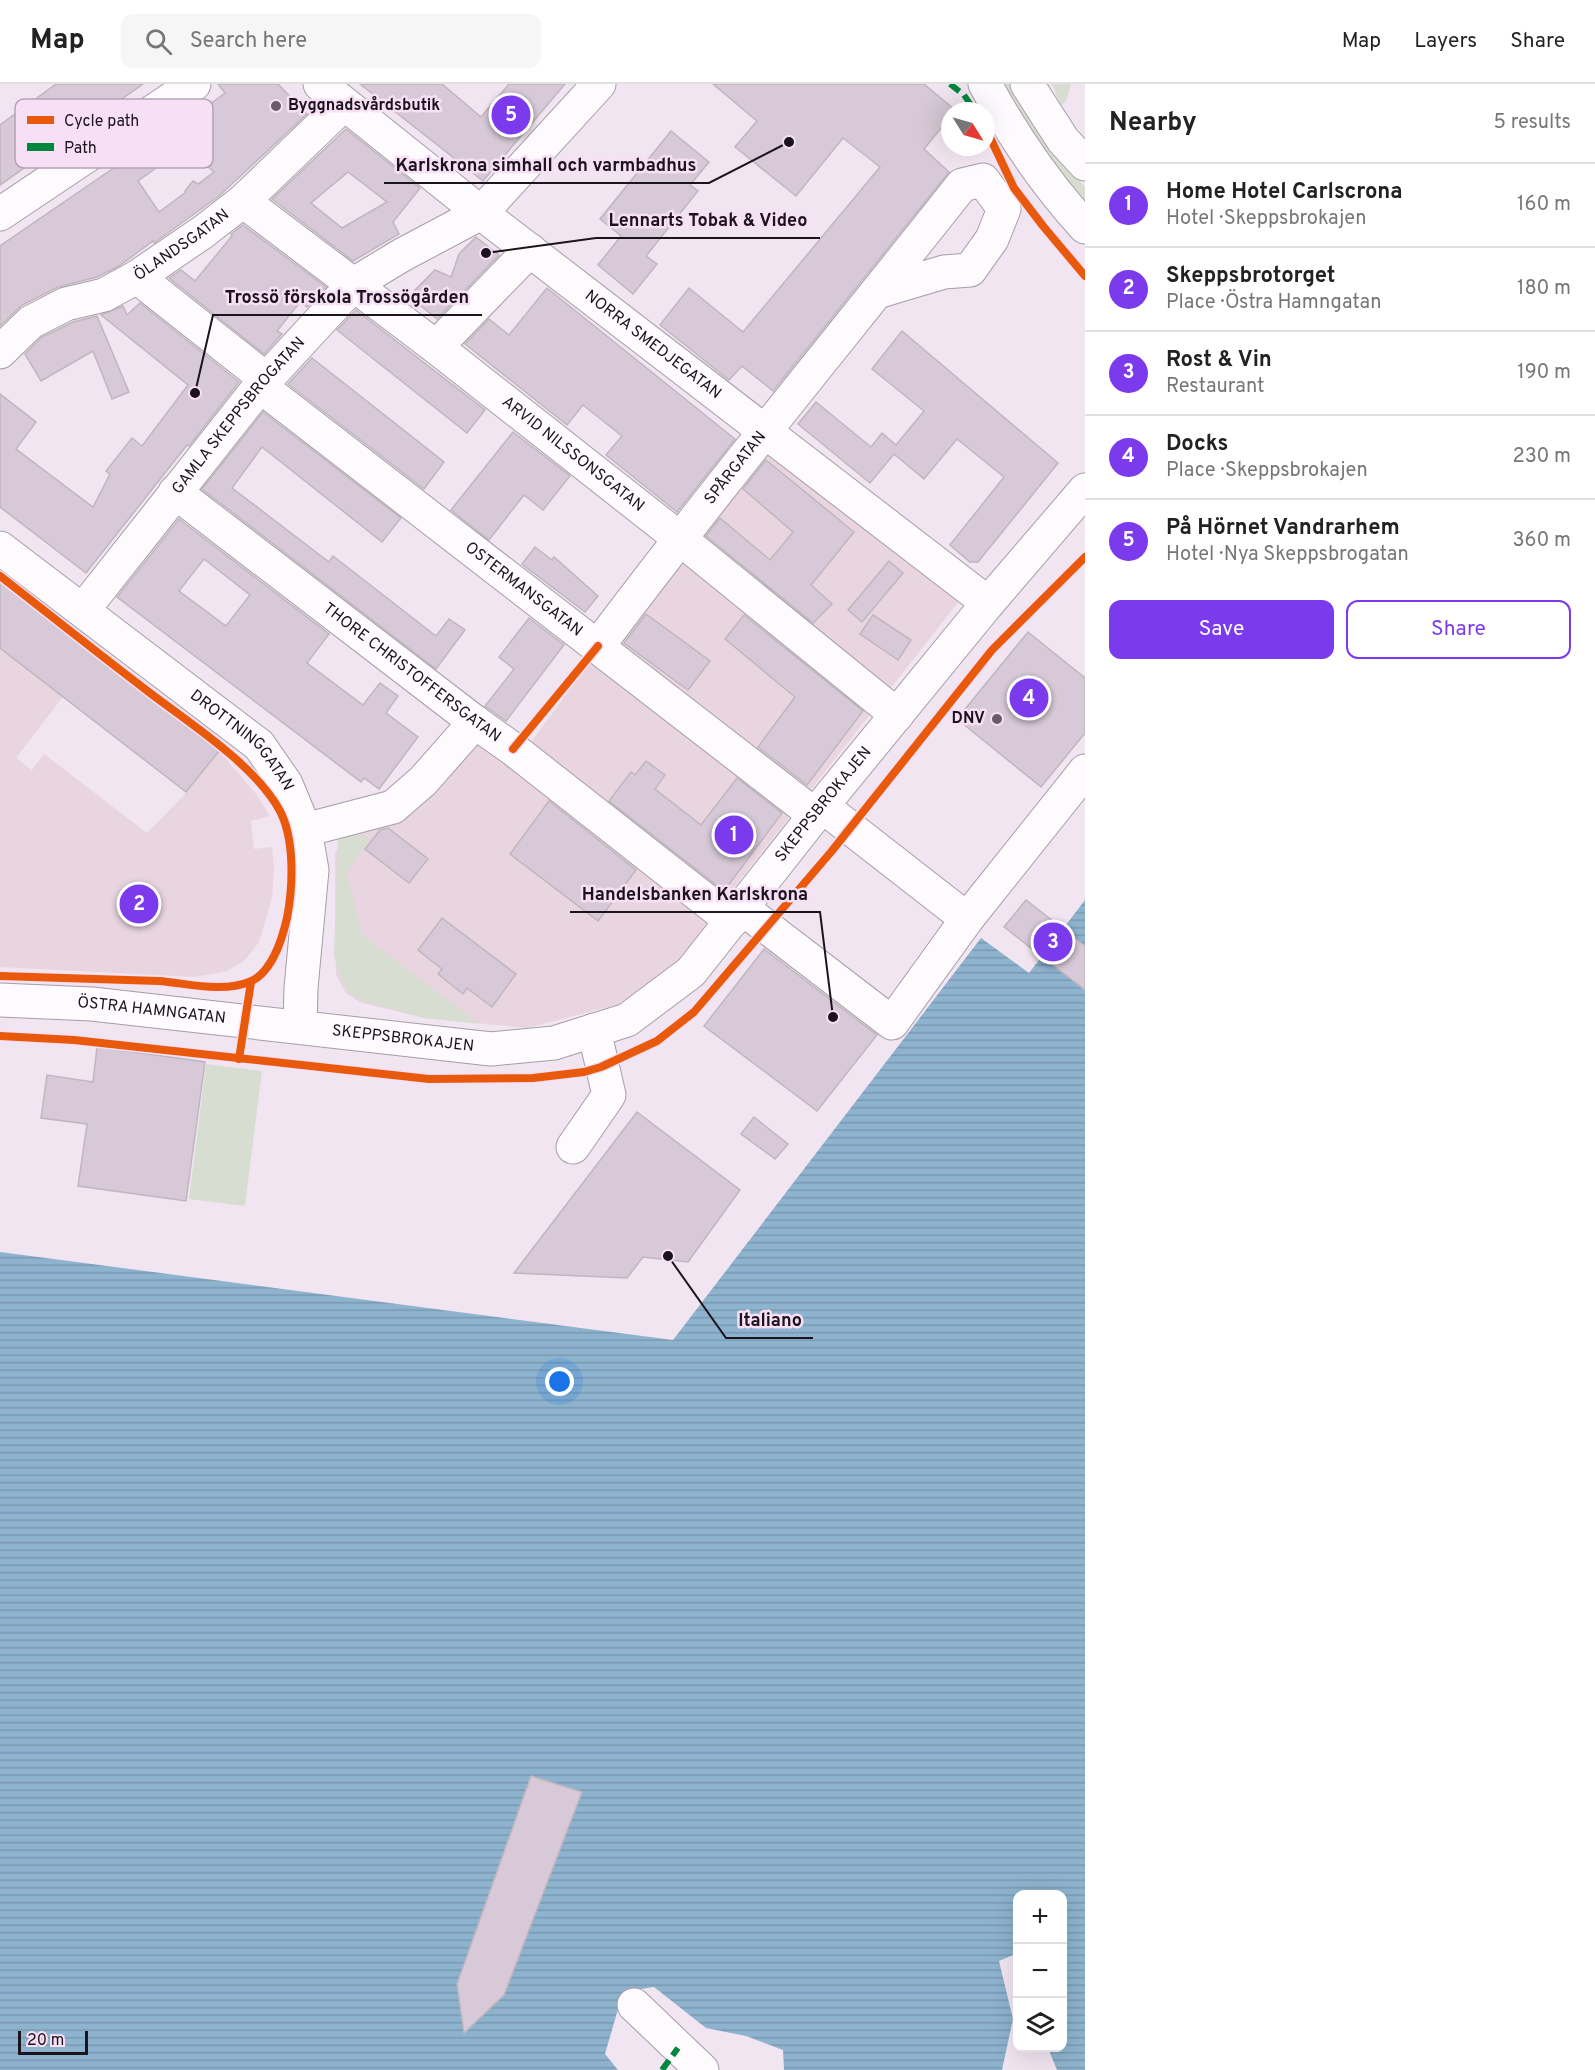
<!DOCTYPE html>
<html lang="en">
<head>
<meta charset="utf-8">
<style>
  :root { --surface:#fff; --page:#f6f6f6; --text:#222; --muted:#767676; --line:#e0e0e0; --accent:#7c3aed }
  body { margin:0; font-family:Overpass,sans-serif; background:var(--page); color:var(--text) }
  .controls { position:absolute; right:18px; bottom:18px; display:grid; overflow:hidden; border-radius:12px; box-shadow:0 6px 24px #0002 }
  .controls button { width:54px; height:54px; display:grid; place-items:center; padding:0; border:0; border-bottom:2px solid var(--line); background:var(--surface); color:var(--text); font:30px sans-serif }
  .compass { position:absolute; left:941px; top:18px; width:54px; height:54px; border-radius:50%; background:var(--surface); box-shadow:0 6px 24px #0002; rotate:127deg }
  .scale { position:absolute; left:18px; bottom:15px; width:70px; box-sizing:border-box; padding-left:6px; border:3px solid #1c141c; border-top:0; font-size:16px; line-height:21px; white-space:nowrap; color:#1c141c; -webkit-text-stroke:4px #f7dff6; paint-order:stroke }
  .you { position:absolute; left:560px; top:1298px; width:21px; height:21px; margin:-15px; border:4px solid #fff; border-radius:50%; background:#1a73e8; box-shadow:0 0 0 9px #1a73e833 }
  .badge { display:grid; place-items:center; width:39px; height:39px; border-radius:50%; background:var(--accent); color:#fff; font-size:20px; font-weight:700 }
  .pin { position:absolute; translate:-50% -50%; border:3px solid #fff; box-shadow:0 2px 6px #0006 }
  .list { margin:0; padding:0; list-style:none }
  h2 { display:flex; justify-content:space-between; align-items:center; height:78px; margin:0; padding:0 24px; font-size:26px }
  h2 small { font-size:20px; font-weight:400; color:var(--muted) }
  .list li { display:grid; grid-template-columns:39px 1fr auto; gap:18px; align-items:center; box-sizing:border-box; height:84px; padding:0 24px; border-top:2px solid var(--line) }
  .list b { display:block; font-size:22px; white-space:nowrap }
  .list p { margin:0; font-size:20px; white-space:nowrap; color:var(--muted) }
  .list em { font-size:20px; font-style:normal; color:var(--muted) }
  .actions { display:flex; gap:12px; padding:18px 24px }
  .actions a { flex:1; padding:14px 0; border:2px solid var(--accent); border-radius:12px; text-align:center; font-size:21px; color:var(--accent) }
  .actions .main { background:var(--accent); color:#fff }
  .icon { flex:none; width:33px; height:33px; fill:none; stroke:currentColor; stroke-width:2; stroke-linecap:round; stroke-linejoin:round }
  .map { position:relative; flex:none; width:1085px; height:1986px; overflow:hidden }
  header { display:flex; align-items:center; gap:36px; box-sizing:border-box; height:84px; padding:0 30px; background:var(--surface); border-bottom:2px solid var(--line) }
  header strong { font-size:28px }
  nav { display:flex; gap:33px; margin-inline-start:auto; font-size:21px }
  .search { width:420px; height:54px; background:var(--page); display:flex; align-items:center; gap:15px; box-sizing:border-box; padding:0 21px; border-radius:12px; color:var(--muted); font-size:22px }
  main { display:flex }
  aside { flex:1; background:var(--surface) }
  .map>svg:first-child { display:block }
  .commercial { fill:#e8d5df }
  .green { fill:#d7ddd1 }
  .water { fill:url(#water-rules) }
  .building { fill:#d7c9d7; stroke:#c0b6bf; stroke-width:1.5; fill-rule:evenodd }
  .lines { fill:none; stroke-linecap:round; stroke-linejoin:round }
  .minor-casing { stroke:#a69da6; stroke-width:35 }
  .major-casing { stroke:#a69da6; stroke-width:35 }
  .minor { stroke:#fdfbfd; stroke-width:33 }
  .major { stroke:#fdfbfd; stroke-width:33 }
  .quiet { stroke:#00873e; stroke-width:6; stroke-dasharray:12 6; stroke-linecap:butt }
  .cycleway-casing { stroke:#f7dff6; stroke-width:11 }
  .cycleway { stroke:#e8590c; stroke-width:8 }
  .poi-dot { fill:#675d67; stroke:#f7dff6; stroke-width:2 }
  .labels { text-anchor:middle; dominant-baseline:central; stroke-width:5; stroke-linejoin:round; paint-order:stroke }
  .poi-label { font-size:16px; font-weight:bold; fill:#1c141c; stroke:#f7dff6; text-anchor:start }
  .street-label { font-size:16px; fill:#1c141c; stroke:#f7dff6 }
  .key { fill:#f7dff6; stroke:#b5a2b5; stroke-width:1.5 }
  .key-label { font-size:16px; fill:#1c141c }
  .leader { fill:none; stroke:#1c141c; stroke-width:2 }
  .callout-dot { fill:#1c141c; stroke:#f7dff6; stroke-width:2 }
  .callout-label { font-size:18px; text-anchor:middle; font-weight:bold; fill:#1c141c; stroke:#f7dff6; stroke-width:5; stroke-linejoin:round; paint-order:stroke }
</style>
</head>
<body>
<header>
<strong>Map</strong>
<div class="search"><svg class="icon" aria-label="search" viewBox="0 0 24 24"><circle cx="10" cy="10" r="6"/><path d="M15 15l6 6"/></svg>Search here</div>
<nav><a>Map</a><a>Layers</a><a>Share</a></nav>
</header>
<main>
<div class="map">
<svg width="1085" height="1986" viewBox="0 0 1085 1986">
  <defs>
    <pattern id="water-rules" width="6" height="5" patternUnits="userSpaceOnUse" patternTransform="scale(1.5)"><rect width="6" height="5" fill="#8eb3ce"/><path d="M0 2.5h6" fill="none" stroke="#7a99b0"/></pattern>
  </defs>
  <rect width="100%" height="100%" fill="#f1e5f1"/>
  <g class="commercial">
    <polygon points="756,354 960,516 725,815 528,662"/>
    <polygon points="0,497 95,571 16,674 32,686 44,670 147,749 186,709 219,667 256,710 270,732 251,737 254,765 272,763 274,785 272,813 267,832 259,858 245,876 227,887 196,893 0,883"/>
    <polygon points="473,653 710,835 675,882 616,921 527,944 424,934 359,918 346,909 336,891 335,769 343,757 413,722"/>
  </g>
  <g class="green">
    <path d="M1001,0H1009C1029,38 1056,72 1085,103V123L1063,99Z"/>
    <polygon points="1052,0 1071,0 1066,17 1061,21"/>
    <polygon points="344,742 370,755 347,788 362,851 479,940 424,934 363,917 349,908 340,893 334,872 338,750"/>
    <polygon points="206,980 262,987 245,1122 189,1115"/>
  </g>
  <polygon class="water" points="1085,816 1085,1986 1057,1986 1048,1964 1062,1964 1062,1810 1017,1810 1017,1883 1013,1871 999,1877 1013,1935 1002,1986 784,1986 783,1966 746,1952 706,1944 654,1903 623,1908 605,1970 618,1986 0,1986 0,1168 673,1256 981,854 1029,889"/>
  <g class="building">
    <polygon points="56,0 143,0 0,101 0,41"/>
    <path d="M218,0H278L307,30L219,112L172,146L154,159L153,157L119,182L97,193L58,203L22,221L0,242V162L124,77L127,81L225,9ZM185,63L214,88L198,100L193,97L185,107L186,108L159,128L138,97Z"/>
    <polygon points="360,0 442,0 481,33 509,0 565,0 483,97"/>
    <polygon points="713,0 924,0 955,26 950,27 950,33 924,65 949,88 773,307 742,282 729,296 660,241 689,204 743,248 880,83 843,54 796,112 735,63 757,37"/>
    <path d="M346,45L420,104L393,138L399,150L353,177L272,115ZM348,88L387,118L342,144L311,119Z"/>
    <polygon points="671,47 709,78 690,101 698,107 646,172 657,180 633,210 598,181 621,152 600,135"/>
    <polygon points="243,141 326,203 307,223 300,218 277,247 282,250 264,270 169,194 181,186 195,197 232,152 231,150"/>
    <polygon points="476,153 499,171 437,235 409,212 435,186 451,193 459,170"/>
    <polygon points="547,204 735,355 677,428 606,371 622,352 583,321 567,341 465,260 489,235 509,251"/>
    <polygon points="140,219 239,298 189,362 187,361 86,489 0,423 0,310 36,338 16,365 93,423 110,390 106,387 132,354 142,362 188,301 101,231 123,222 127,231"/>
    <polygon points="356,226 485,326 467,349 337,246"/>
    <polygon points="97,232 129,308 112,315 93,267 41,297 25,270 42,253 73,238"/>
    <polygon points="902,247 1058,379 978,478 970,478 950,461 1004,393 957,355 924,395 894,370 870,399 798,340 816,318 871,363 882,349 896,361 924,327 872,285"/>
    <polygon points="312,274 444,378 424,405 288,300"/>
    <polygon points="263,328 401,434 382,458 262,363 232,404 329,478 333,472 436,552 449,535 465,546 436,585 202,405"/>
    <polygon points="513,348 570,392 543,426 524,411 489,456 451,426"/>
    <polygon points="766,376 854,448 811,501 832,520 813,539 706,452 720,434 770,476 793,448 743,405"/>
    <path d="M179,435L329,550L307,579L363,621L380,599L398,612L386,629L418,653L379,705L364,694L361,698L117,513ZM204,475L250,511L226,542L179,507Z"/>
    <polygon points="535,463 552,476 554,473 598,512 585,528 522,480"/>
    <polygon points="889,477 903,489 862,538 848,526"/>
    <polygon points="0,497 219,667 186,708 0,564"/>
    <polygon points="646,530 710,577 688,606 624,559"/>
    <polygon points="744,531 863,627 807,701 758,663 795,613 725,555"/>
    <polygon points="873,531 911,556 898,576 860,550"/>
    <polygon points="529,534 564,561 506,637 485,622 514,585 499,573"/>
    <polygon points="1028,548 1085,594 1085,649 1041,703 957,635"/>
    <polygon points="646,677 665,691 655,705 701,741 737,694 782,729 724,807 609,717 631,688 635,691"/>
    <polygon points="549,717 636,786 598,837 510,770"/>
    <polygon points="388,744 428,775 409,799 365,765 380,746"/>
    <polygon points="1026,816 1085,862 1085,906 1004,843"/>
    <polygon points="442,834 516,890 492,923 467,904 463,910 438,890 442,885 418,866"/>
    <polygon points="764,865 877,951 817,1027 704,942"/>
    <polygon points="97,963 205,978 186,1117 78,1102 87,1040 41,1034 47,991 93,998"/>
    <polygon points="637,1028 740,1106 688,1178 643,1173 627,1194 514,1189"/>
    <polygon points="754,1033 788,1060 775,1075 741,1050"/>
    <polygon points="531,1692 582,1708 504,1911 464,1949 457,1900"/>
  </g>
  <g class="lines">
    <defs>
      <g id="minor">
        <path id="s1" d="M320,0L481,129L988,519"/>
        <path id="s2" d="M243,117L436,263L679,454L897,631"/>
        <polyline points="0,130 194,0"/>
        <polyline points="137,193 266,295"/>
        <polyline points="436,263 530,166"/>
        <path id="s3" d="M0,268L31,238L66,220L104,211L137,193L203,148L243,117L344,20"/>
        <path id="s4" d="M260,302L815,731"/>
        <path id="s5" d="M175,408L475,638L513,665L732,837"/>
        <path id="s6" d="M0,464L259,661L286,700L305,746L312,786L301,904L300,942"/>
        <path id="s7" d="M83,526L260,302L354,200L402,171L481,129L599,0"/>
        <path id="s8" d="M598,562C715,406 840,255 962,101L983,96L1004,125L992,155L970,186L944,188L877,208"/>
        <polyline points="822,722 967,835 1085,687"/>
        <polyline points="305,746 393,723 423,697 475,638"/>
        <polyline points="742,824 892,939 967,835"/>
        <path id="s9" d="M0,916L92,920L491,965L554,959L627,936L691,888L822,722L988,519L1085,406"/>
        <polyline points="573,1063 609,1011 594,946"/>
        <polyline points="634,1921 702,1986"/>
      </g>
      <g id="major">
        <path d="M985,0C1013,52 1045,99 1085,143"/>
        <polyline points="1027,0 1063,56 1085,80"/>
      </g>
    </defs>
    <use href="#minor" class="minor-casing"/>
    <use href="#major" class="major-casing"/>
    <use href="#minor" class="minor"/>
    <use href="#major" class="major"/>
    <g class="quiet">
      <polyline points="950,0 964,11 975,27"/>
      <polyline points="662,1986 678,1964"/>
    </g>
    <defs>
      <g id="cycleway">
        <polyline points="986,45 1014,104 1043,142 1085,192"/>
        <path d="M0,492C50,531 100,571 150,609C191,640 256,682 280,727C295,756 293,803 287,834C282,856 271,890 249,898C222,909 186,899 159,897C106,895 53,894 0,892"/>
        <polyline points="513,665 598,562"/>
        <polyline points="0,952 74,956 429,995 533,994 584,988 601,983 657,957 694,928 831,768 992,566 1085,473"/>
        <polyline points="239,975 251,898"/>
      </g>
    </defs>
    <use href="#cycleway" class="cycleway-casing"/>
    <use href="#cycleway" class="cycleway"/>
  </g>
  <g class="poi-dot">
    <circle cx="276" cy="22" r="6"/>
    <circle cx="997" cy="635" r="6"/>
  </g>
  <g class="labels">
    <g class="poi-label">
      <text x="288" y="22">Byggnadsvårdsbutik</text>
      <text x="985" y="635" text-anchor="end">DNV</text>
    </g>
    <g class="street-label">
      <text stroke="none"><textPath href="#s3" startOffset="214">ÖLANDSGATAN</textPath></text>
      <text stroke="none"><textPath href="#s1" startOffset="423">NORRA SMEDJEGATAN</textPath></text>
      <text stroke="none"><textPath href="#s7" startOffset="249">GAMLA SKEPPSBROGATAN</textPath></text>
      <text stroke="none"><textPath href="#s2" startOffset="416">ARVID NILSSONSGATAN</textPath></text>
      <text stroke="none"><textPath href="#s8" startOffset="225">SPÅRGATAN</textPath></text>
      <text stroke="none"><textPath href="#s4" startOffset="333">OSTERMANSGATAN</textPath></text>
      <text stroke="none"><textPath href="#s5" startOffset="298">THORE CHRISTOFFERSGATAN</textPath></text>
      <text stroke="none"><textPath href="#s6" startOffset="310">DROTTNINGGATAN</textPath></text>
      <text stroke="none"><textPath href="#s9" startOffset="927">SKEPPSBROKAJEN</textPath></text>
      <text stroke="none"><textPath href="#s9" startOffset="152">ÖSTRA HAMNGATAN</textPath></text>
      <text stroke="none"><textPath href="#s9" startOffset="405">SKEPPSBROKAJEN</textPath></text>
    </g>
  </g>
  <rect x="15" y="15" width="198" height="69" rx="9" class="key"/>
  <rect x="27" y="32" width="27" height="8" fill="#e8590c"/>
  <rect x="27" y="59" width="27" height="8" fill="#00873e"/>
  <g class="key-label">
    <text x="64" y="42">Cycle path</text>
    <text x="64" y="69">Path</text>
  </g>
  <path class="leader" d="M789 58L709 99H384M486 169L596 154H820M195 309L213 231H482M833 933L820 828H570M668 1172L726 1254H813"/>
  <g class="callout-dot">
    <circle cx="789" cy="58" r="6"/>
    <circle cx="486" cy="169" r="6"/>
    <circle cx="195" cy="309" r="6"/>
    <circle cx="833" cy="933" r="6"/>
    <circle cx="668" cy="1172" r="6"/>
  </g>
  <g class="callout-label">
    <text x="546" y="87">Karlskrona simhall och varmbadhus</text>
    <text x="708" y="142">Lennarts Tobak &amp; Video</text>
    <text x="347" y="219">Trossö förskola Trossögården</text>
    <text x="695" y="816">Handelsbanken Karlskrona</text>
    <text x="770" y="1242">Italiano</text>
  </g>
</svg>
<div class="controls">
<button>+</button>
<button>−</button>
<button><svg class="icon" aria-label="layers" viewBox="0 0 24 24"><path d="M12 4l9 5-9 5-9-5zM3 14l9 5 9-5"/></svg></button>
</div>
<svg class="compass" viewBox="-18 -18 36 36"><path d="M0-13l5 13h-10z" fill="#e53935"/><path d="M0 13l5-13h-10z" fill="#767676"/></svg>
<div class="scale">20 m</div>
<div class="you"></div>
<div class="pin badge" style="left:734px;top:751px">1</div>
<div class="pin badge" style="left:139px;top:820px">2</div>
<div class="pin badge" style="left:1053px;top:858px">3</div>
<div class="pin badge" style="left:1029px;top:614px">4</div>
<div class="pin badge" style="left:511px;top:31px">5</div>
</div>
<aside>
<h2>Nearby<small>5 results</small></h2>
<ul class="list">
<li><span class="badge">1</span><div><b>Home Hotel Carlscrona</b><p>Hotel · Skeppsbrokajen</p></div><em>160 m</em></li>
<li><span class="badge">2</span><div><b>Skeppsbrotorget</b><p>Place · Östra Hamngatan</p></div><em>180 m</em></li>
<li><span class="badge">3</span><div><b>Rost &amp; Vin</b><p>Restaurant</p></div><em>190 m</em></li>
<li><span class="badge">4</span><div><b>Docks</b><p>Place · Skeppsbrokajen</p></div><em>230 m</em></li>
<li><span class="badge">5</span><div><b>På Hörnet Vandrarhem</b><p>Hotel · Nya Skeppsbrogatan</p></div><em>360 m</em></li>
</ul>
<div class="actions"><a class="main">Save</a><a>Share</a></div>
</aside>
</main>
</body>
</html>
